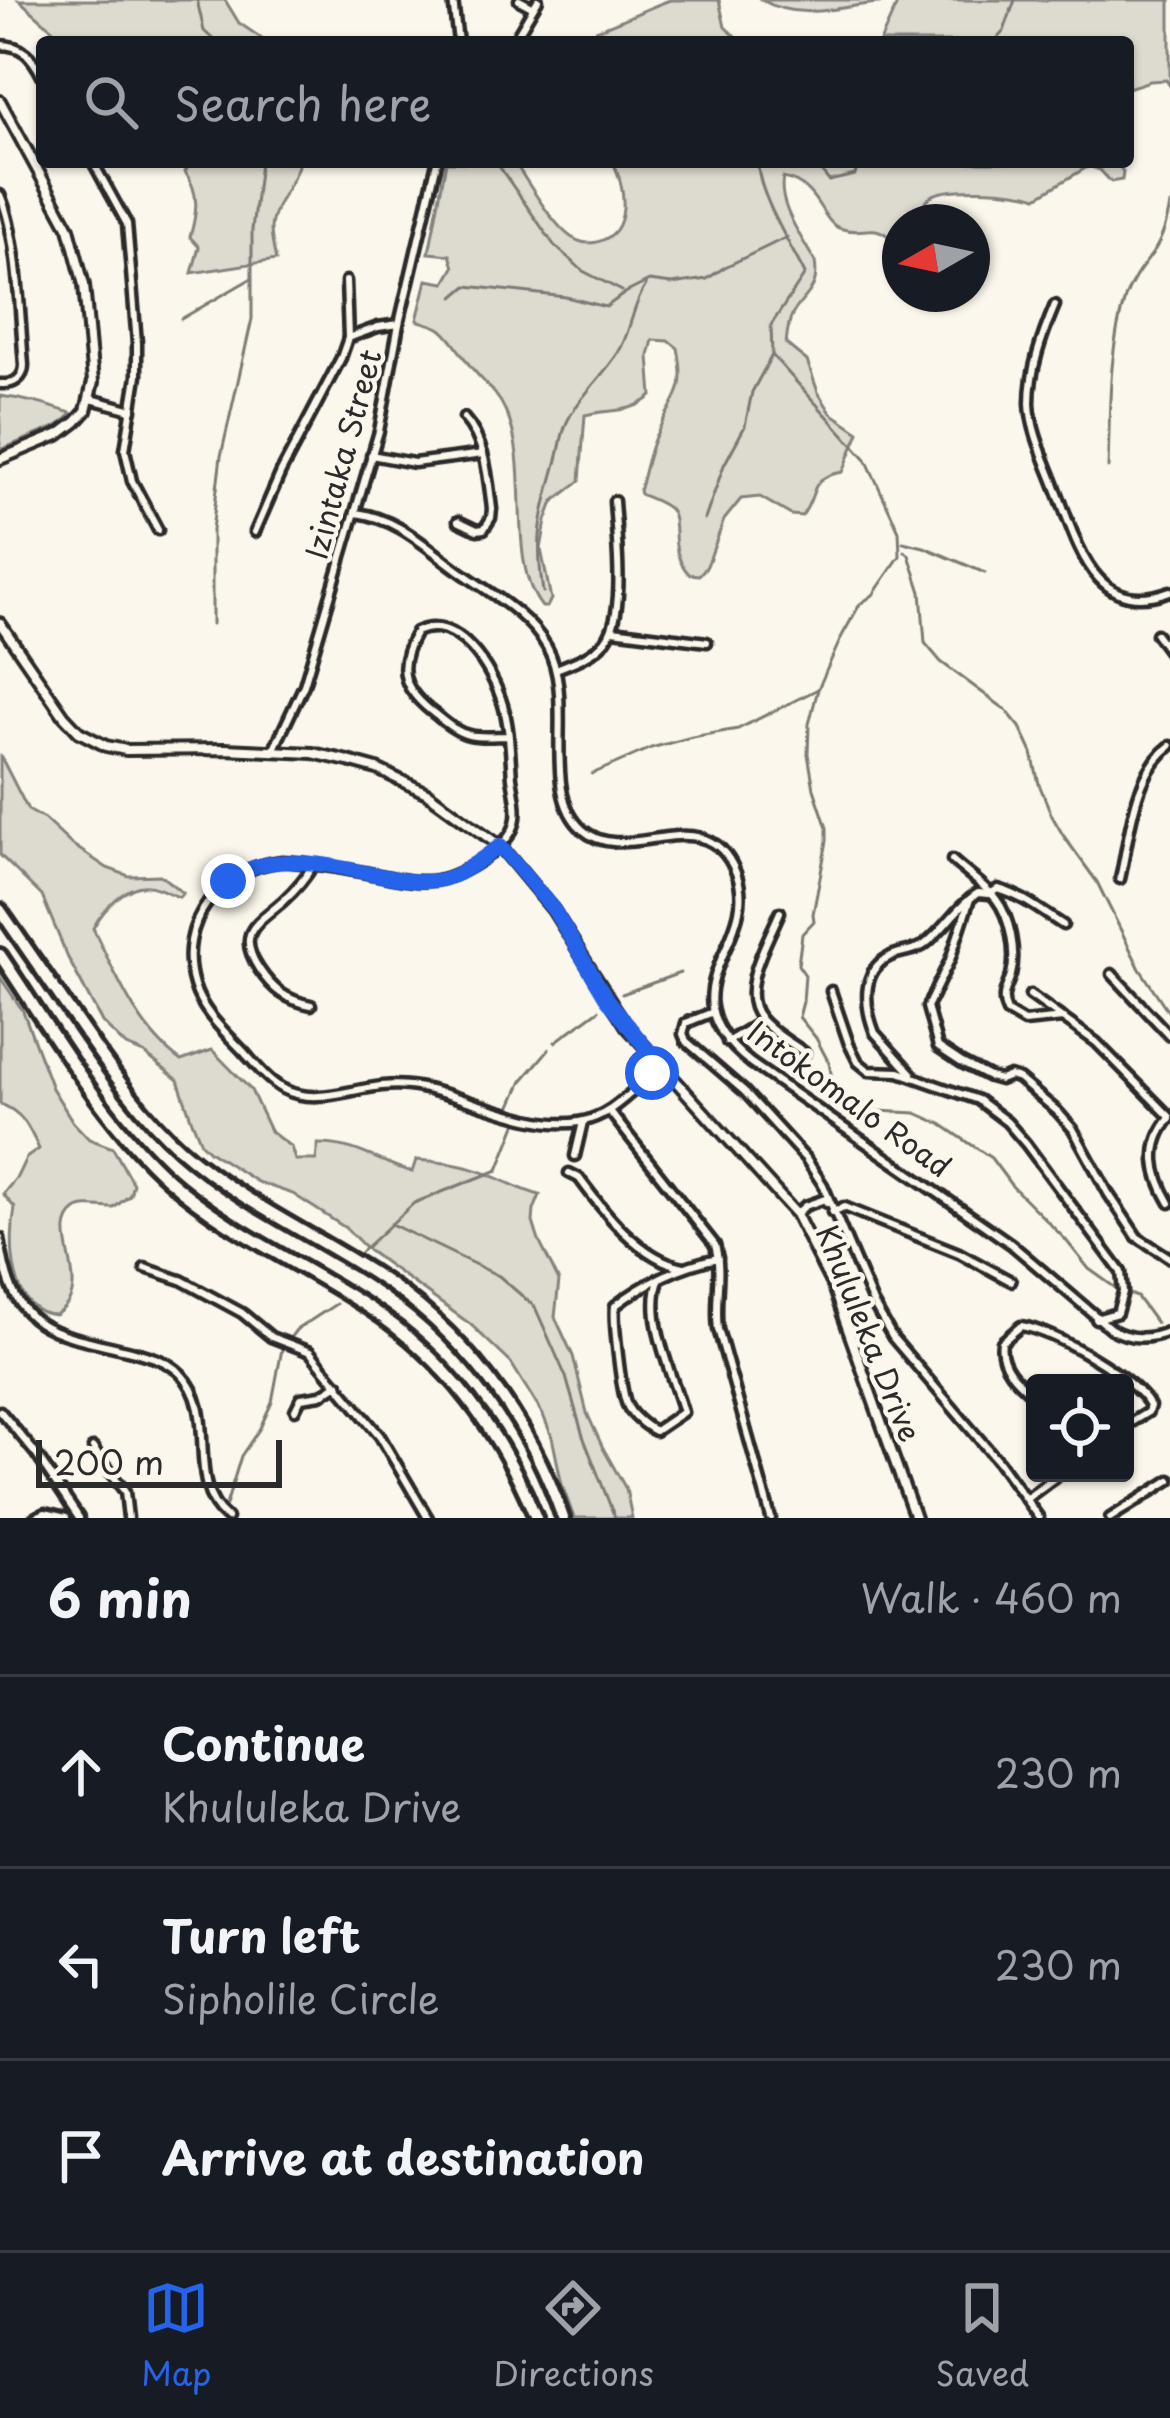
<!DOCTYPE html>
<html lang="en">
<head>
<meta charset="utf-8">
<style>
  :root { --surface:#171b24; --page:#20242c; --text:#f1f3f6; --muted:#9ea1a6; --line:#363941; --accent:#2563eb }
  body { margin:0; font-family:"Playpen Sans",sans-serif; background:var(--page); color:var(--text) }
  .controls { position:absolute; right:36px; bottom:36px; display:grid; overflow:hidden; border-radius:12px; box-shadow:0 3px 9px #0004 }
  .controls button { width:108px; height:108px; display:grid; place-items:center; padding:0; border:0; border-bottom:3px solid var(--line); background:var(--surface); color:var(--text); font:60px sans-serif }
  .compass { position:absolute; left:882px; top:204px; width:108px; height:108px; border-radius:50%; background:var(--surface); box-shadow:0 3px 9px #0004; rotate:261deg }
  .scale { position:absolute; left:36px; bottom:30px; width:246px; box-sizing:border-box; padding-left:12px; border:6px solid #2b2b2b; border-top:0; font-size:33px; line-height:42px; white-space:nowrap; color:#2b2b2b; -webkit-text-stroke:9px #fbf7ec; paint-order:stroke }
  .stop { position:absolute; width:36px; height:36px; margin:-27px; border:9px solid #2563eb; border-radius:50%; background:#fff }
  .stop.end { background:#2563eb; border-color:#fff; box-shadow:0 3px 12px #0008 }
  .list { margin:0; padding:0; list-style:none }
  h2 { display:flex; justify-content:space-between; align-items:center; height:156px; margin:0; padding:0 48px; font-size:51px }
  h2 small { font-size:39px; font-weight:400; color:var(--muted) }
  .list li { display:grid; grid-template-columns:78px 1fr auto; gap:36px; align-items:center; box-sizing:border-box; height:192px; padding:0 48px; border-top:3px solid var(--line) }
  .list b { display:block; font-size:45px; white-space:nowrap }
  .list p { margin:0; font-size:39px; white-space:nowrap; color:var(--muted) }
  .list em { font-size:39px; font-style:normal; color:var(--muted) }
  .icon { flex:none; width:66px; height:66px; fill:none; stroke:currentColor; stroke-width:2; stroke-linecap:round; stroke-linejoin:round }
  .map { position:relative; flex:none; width:1170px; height:1518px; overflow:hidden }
  .search { position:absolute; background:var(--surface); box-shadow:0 3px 9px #0004; left:36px; right:36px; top:36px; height:132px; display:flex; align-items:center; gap:30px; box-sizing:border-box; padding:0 42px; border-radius:12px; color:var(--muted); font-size:45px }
  .sheet { height:732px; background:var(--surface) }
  nav { display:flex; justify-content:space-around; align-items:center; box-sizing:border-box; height:168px; border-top:3px solid var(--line); background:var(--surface); font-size:33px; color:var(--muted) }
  nav a { display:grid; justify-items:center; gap:6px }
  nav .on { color:var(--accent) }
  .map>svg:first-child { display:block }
  .green { fill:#dddad0; stroke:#84827e; stroke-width:3 }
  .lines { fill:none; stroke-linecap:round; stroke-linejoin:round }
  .stream { stroke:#7b7a75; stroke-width:3 }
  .minor-casing { stroke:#2b2b2b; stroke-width:15 }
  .tertiary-casing { stroke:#2b2b2b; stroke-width:16 }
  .primary-casing { stroke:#2b2b2b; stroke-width:20 }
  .minor { stroke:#fbf7ec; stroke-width:6 }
  .tertiary { stroke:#fbf7ec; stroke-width:8 }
  .primary { stroke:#fbf7ec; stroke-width:10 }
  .route { stroke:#2563eb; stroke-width:15 }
  .labels { text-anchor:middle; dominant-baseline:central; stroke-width:9; stroke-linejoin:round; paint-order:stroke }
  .street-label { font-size:30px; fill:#2b2b2b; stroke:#fbf7ec }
</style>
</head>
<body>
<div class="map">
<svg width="1170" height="1518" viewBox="0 0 1170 1518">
  <rect width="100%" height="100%" fill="#fbf7ec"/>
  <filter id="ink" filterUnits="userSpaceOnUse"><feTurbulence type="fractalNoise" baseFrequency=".00833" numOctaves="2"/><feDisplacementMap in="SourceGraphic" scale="24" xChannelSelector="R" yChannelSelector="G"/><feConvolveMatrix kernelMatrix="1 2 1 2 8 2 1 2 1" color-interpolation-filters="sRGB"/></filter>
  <g filter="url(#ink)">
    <g class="green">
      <polygon points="19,0 225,0 239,23 267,42 67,42"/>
      <path d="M670,0H719L725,27L742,42H590L596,30C622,21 645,9 670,0Z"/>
      <path d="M762,0H1170V86L1166,80L1150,81L1128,88V42H880L898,2C853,0 805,26 762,0Z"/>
      <path d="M191,162H299C294,185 272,204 271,229C271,239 274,250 276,260L192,273L199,247L190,237C197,213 200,193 185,172Z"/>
      <path d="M446,162H514C529,183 551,223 571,237C580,243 587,244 597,242C633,233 625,187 613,162H1117L1123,172L1122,180L1111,182L1100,170L1089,166L1037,197C1018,189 945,185 930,197C923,203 917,214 913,222H900V248C874,216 867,238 839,228C820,220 819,185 783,178C777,205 802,237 815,262C820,291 804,294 792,315C788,323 787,335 786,344L807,361L818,392L831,413L859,432L843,472C807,478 820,490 802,516L791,515L760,497L741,499L724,520L707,566L699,575L689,574C666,549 682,521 668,508C661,502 649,498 640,494L639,491C645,472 648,450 657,433C675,394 687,395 678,348L669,341L653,340L649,356L652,396C629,415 611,408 585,415L580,481L553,502L546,521L541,549L551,599L547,607H542C505,560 533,467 505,410C497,392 483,382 471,367C462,356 453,339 442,330C436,325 424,323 417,320L427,280L445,283L454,267L450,255L429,253Z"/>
      <path d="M0,396C26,399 46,405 71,413L70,416L58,426L0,450Z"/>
      <path d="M0,755L28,810L44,819L70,843L107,868L129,876L160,875L183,893L179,897C169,894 159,887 149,886C126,883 103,910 93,928C116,975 137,1029 181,1061L212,1050L251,1090L270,1131L291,1147L295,1160H316L318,1144C354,1143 378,1162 412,1172L416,1160C439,1162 463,1164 485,1173C504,1180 520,1190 540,1195L534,1210L533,1222L539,1241L559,1281L555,1317L573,1356L587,1413L603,1448L626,1489L632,1518H574L562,1485L552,1437L543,1415L511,1363L470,1324L369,1251L347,1229L293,1194L257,1182L209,1151L201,1143L192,1121L178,1080L144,1053L126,1046L102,1022L68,958L42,896L0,855Z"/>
      <path d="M0,977L23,1011L52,1088L73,1122L89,1139L113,1148L133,1184L130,1195L114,1208C103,1208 84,1204 76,1210C45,1232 99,1289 55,1315C9,1313 9,1240 15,1208L3,1194L17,1177L26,1158L39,1149C30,1129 22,1111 0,1104Z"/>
    </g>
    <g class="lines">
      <g class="stream">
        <polyline points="197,0 204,31 216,42"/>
        <polyline points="994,42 1004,31 1015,0"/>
        <polyline points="496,162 554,245 583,271 622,291"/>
        <path d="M758,162C757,192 791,246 805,274L771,325L772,355L866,459L899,531L900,556L873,595L860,604L842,636L818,689L809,724L808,754L814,789L827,828V841L813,914L814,921L802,934L798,965L805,975L803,1002L799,1017L816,1038L829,1063L833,1083L847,1098L877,1111L916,1113L941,1124L991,1158L1011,1185L1065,1239L1089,1269L1117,1289"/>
        <polyline points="814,162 829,181 855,175 859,162"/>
        <polyline points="454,297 467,286 566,297 606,307 625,293 649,281 672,284 707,279 725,267 787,237"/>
        <polyline points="181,319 252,278"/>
        <path d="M1108,468C1110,410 1108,354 1125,298C1131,282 1139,271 1149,258C1161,243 1167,224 1170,205"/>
        <polyline points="705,519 724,465 745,426 752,392 772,355"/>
        <polyline points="903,542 924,547 985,573"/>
        <polyline points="905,551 909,555 921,592 925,643 941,662 1006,710 1020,727 1032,753 1039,784 1052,816 1063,835 1097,882 1140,969 1170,1014"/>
        <path d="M543,592C534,533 543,511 558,456C561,444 562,431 568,420C580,396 603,376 618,353C631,333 631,308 646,285"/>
        <polyline points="212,624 212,530 221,456 252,319 252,230 260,162"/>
        <polyline points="592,774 651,748 692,737 738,729 818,689"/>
        <polyline points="622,994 680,973"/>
        <polyline points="555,1042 599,1010"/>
        <polyline points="510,1108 522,1081 549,1049"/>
        <polyline points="391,1224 499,1276 535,1307 566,1377 583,1436 615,1518"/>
        <polyline points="361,1252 414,1203 498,1170 517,1122"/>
        <polyline points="1125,1292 1137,1297 1156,1323"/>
        <polyline points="226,1505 241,1456 260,1428 272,1402 282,1349 296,1330 336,1304"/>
      </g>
      <defs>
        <g id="minor">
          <polyline points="453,0 458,42"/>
          <polyline points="519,0 532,7"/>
          <polyline points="513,42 538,0"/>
          <path d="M0,45C23,45 32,57 42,76"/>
          <polyline points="93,162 127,224 137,343 137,376 125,450 132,481 158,530"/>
          <path d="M0,195C18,235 20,319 24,365C24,379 13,385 0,384"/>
          <polyline points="346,281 348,338"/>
          <path d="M1055,305C1042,336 1030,369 1030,403C1031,433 1047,463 1057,491C1078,545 1095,619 1170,591"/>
          <polyline points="91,399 132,410"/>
          <polyline points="371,455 414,463 483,454"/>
          <path d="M356,513C397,518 426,547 458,570C488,592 528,613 547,647C577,701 538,791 583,830C627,869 706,796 736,873C763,942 657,989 751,1063L1011,1244L1111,1329C1131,1340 1149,1340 1170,1331"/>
          <path d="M458,521L477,530L484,529L491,518L492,509C488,478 486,442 464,418"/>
          <polyline points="255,532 281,472 341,358 348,338 378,327 399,324"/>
          <polyline points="613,630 707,642"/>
          <polyline points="1156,634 1170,653"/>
          <path d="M556,669C574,662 592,656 605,641C627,614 616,536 614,501"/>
          <path d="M508,736C495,736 481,738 469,735C456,732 446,723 436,715C404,691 394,670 416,632C458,612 493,671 503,705C510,728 510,754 512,778C514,791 519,810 515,823C510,847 460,877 437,880C416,884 394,878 373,874C343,869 312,863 282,861C221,868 175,922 194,985C202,1012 224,1031 243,1051C255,1064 267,1080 283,1089C322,1109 365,1080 409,1086C460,1092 529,1131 579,1122C614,1116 633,1088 661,1067"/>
          <polyline points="273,751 304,685 379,431 399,324 437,162"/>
          <path d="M952,860C966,873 985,885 996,899C1010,917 1017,953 1011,975C1006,990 1000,996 1007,1012L1024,1022L1063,1018"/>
          <path d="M1120,879C1130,836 1133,774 1170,746"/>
          <polyline points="970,899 950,960 927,1007 938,1047 962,1063 989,1077 1000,1080 1010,1076 1019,1079 1057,1111 1073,1129 1108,1193 1137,1237 1170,1258"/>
          <path d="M780,912C768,941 737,991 760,1018C771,1032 790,1042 805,1053"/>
          <polyline points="1112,974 1170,1036"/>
          <polyline points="831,991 849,1044 858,1062 869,1071 899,1072 978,1100 1007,1122 1026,1144 1121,1272 1123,1292 1117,1313 1096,1319"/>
          <polyline points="1030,995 1096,1042 1170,1117"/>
          <path d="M311,1005C286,1000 273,990 259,969C235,932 257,924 283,901C294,891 305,879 313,865"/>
          <polyline points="713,1012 686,1023 683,1034 686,1041 744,1091 806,1159 823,1185 873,1303 893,1338 998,1461 1039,1518"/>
          <polyline points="727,1042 762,1021"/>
          <path d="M912,1074L875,1033C865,1008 860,971 889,957C900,951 914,952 924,945C944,930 957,906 978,893L989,894L998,889C1023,896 1041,911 1063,925"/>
          <path d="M610,1112L715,1245C723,1273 714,1300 718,1329L771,1518"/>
          <path d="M1170,1118C1147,1146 1153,1174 1170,1203"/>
          <polyline points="575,1156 583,1122"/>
          <path d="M569,1173L579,1178C603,1211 641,1260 684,1267"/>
          <polyline points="832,1212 844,1207 959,1253 1011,1281"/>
          <polyline points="796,1214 805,1206 825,1199 827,1203"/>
          <path d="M0,1238C12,1334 50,1331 131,1351C150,1356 167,1360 181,1374C221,1415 183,1482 227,1518"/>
          <polyline points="145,1268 181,1280 242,1313 271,1337 310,1352 380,1436 428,1518"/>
          <path d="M660,1278C644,1315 672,1374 683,1412L655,1431C646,1427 631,1415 627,1405C621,1392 613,1320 615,1306C644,1283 682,1265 718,1258"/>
          <path d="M1035,1397C1019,1383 998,1366 1002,1342L1021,1326C1052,1330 1136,1378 1150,1406L1148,1412L1125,1426"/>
          <polyline points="295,1410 301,1398 321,1395 338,1384"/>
          <polyline points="0,1411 36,1454 79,1518"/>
          <polyline points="93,1448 125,1492 128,1518"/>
          <polyline points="1026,1499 1061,1473"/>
          <polyline points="34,1518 45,1513 66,1518"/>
          <polyline points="1110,1518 1170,1480"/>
        </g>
        <g id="tertiary">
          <polyline points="0,101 69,228 84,285 93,382 86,411 76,422 60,434 0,459"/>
          <polyline points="0,623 64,716 79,732 106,746 126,750 225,749 313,753 348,761 377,769 427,793 500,846 553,910 627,1027 796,1214 833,1287 915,1518"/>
        </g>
        <g id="primary">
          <path d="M0,910C28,950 55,990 83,1030C112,1072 141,1114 180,1149C238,1200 307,1231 371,1272C462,1329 529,1417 563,1518"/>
          <path d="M0,955C49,1027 104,1123 169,1180C229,1233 303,1264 369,1308C446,1358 502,1433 536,1518"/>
        </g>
      </defs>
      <use href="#minor" class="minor-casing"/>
      <use href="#tertiary" class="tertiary-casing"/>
      <use href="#primary" class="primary-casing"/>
      <use href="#minor" class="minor"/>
      <use href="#tertiary" class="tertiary"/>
      <use href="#primary" class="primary"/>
    </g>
  </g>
  <g class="lines" filter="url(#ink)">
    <path class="route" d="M228,881C272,846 337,868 389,877C407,880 426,884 444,879C465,873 482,858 500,846L554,910L605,996L661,1067L652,1073"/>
  </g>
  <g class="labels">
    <g class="street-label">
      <text transform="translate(342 454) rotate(-75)">Izintaka Street</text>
      <text transform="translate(850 1098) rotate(36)">Intokomalo Road</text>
      <text transform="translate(870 1333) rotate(68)">Khululeka Drive</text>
    </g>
  </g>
</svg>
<div class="controls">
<button><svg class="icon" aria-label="locate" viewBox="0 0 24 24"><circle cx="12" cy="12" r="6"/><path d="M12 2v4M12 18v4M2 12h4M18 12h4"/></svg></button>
</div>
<svg class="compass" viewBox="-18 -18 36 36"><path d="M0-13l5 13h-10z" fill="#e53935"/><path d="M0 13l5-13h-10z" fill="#9ea1a6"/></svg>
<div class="scale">200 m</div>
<div class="stop" style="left:652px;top:1073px"></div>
<div class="stop end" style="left:228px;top:881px"></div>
<div class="search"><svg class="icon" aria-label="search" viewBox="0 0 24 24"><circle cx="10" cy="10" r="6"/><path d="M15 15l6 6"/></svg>Search here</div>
</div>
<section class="sheet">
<h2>6 min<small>Walk · 460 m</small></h2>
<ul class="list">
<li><svg class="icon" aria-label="ahead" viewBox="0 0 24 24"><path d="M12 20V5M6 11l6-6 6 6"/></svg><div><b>Continue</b><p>Khululeka Drive</p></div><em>230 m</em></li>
<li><svg class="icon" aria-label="left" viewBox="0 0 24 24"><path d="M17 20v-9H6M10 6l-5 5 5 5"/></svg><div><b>Turn left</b><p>Sipholile Circle</p></div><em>230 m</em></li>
<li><svg class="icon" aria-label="arrive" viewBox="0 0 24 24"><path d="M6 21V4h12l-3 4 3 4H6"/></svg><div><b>Arrive at destination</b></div></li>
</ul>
</section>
<nav>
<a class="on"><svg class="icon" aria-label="map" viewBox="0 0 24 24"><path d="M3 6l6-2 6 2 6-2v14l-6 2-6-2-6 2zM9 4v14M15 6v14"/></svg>Map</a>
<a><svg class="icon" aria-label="directions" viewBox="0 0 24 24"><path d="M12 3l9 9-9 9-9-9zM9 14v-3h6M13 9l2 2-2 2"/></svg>Directions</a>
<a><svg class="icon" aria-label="saved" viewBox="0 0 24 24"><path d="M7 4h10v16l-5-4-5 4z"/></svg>Saved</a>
</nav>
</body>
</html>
